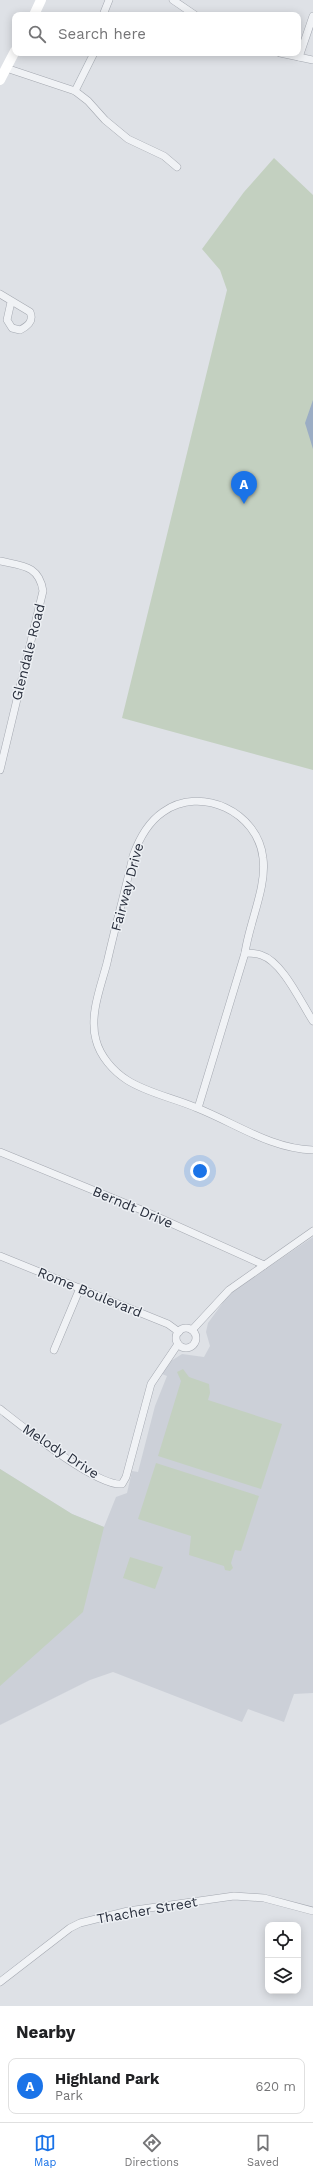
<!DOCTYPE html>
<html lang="en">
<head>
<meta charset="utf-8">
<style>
  :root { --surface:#fff; --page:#f6f6f6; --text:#202124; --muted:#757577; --line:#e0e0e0; --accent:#1a73e8 }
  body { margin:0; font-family:"Work Sans",sans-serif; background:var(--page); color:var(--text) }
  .controls { position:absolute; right:12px; bottom:12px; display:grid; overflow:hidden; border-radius:8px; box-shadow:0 2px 10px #0003 }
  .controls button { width:36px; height:36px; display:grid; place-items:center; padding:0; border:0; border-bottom:1px solid var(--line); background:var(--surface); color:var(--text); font:20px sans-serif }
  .you { position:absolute; left:200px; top:1171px; width:14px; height:14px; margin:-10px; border:3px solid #fff; border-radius:50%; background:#1a73e8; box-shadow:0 0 0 6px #1a73e833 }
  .badge { display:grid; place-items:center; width:26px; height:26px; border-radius:50%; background:var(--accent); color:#fff; font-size:13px; font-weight:700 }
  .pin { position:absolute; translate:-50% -33px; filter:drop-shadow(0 1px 2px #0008) }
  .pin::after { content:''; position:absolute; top:21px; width:14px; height:12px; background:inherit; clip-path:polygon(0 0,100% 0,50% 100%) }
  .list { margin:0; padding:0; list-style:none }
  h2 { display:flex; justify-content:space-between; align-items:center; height:52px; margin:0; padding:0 16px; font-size:17px }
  h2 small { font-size:13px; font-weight:400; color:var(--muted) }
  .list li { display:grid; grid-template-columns:26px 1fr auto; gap:12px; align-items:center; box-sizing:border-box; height:56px; margin:0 8px 8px; padding:0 8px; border:1px solid var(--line); border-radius:8px }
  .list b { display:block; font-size:15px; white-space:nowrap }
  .list p { margin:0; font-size:13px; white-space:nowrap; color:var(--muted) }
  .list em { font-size:13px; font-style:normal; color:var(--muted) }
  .icon { flex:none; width:22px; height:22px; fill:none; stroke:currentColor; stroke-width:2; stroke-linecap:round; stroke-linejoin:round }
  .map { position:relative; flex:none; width:313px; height:2006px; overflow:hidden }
  .search { position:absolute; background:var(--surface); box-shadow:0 2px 10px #0003; left:12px; right:12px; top:12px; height:44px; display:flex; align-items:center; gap:10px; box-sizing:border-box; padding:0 14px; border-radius:8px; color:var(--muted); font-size:15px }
  .sheet { height:116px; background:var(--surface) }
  nav { display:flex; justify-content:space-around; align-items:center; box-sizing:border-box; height:56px; border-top:1px solid var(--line); background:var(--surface); font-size:11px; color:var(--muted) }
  nav a { display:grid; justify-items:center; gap:2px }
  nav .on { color:var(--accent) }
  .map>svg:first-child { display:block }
  .built { fill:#ccd0d8 }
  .green { fill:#c3d0c0 }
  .water { fill:#9badc4 }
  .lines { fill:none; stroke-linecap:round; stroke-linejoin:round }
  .minor-casing { stroke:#a4a8b0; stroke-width:8 }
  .minor { stroke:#f0f2f5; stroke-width:7 }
  .secondary { stroke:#fff; stroke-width:10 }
  .labels { text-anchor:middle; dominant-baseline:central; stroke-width:3; stroke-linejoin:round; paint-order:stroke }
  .street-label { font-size:14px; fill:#282e3c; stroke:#edf0f4 }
</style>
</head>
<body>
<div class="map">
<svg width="313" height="2006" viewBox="0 0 313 2006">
  <rect width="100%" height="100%" fill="#dee1e6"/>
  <polygon class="built" points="313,1237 313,1693 294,1694 284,1722 248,1709 242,1722 113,1672 90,1680 0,1725 0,1469 72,1514 104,1527 116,1497 127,1493 132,1471 138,1472 155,1406 167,1376 162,1374 171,1361 182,1354 204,1357 210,1346 206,1332 208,1323 230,1293"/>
  <g class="green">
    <polygon points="274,158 313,195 313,770 122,718 227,290 220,270 202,249 244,192"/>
    <polygon points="183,1369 189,1377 209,1384 210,1393 208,1400 282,1424 261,1489 158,1456 181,1381 177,1372"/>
    <polygon points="156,1463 259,1496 241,1551 235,1550 231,1563 233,1568 230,1571 225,1570 224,1566 189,1555 191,1536 138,1519"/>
    <polygon points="0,1469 72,1514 104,1527 83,1612 0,1686"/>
    <polygon points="130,1557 163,1567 155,1589 123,1578"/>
  </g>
  <polygon class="water" points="313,400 313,449 305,423"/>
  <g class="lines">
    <defs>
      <g id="minor">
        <polyline points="173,0 195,15"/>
        <polyline points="103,15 109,0"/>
        <polyline points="280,53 313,60"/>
        <polyline points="299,57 313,16"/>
        <polyline points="6,68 75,91 88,101 105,120 128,139 164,156 177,167"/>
        <polyline points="75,91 94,53"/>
        <path d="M0,294L30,312C34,321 28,326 20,330L12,328L7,320L11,302"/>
        <path d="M0,561C22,566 39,565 43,591L0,770"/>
        <path d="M245,953C250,953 256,953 261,955C283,962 301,1003 313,1021"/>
        <path d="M198,1108L245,953C249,923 267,887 263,858C258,812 201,785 163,812C147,823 139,839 133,856C125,892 115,927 107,963C101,986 89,1015 96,1040C100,1056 113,1071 127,1080C147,1093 174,1098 197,1108C235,1123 271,1149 313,1150"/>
        <polyline points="0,1152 144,1211 264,1265"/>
        <polyline points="0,1256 168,1324 179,1332"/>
        <circle cx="186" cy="1338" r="10"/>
        <polyline points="192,1330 229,1290 313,1231"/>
        <polyline points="54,1350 80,1288"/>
        <path d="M0,1409C23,1427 97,1487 122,1484L126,1477L151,1384L178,1344"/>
        <polyline points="0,1982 70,1928 80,1923 128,1911 234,1896 264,1898 313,1911"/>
      </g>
    </defs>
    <use href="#minor" class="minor-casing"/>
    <use href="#minor" class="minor"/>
    <g class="secondary">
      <polyline points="34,15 41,0"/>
      <polyline points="0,80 15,51"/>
    </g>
  </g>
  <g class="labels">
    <g class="street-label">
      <text transform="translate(28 652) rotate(-76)">Glendale Road</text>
      <text transform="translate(127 887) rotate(-75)">Fairway Drive</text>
      <text transform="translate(133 1207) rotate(23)">Berndt Drive</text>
      <text transform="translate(90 1292) rotate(22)">Rome Boulevard</text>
      <text transform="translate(61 1451) rotate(33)">Melody Drive</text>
      <text transform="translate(147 1910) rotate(-10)">Thacher Street</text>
    </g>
  </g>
</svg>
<div class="controls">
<button><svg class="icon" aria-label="locate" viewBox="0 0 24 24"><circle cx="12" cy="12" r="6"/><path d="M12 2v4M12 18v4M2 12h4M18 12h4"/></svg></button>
<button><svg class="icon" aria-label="layers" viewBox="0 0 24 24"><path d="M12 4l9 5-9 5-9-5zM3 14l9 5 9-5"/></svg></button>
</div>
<div class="you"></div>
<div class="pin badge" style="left:244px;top:504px">A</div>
<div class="search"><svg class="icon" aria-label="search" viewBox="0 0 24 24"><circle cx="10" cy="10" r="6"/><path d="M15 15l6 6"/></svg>Search here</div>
</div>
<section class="sheet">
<h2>Nearby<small></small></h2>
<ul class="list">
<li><span class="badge">A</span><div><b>Highland Park</b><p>Park</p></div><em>620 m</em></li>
</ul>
</section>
<nav>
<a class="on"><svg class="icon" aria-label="map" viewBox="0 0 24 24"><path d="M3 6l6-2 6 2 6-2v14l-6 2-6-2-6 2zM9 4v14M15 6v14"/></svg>Map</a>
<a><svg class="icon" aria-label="directions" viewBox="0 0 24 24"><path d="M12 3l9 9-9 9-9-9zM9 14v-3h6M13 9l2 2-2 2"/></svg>Directions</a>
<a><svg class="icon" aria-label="saved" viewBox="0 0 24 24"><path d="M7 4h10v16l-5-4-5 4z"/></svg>Saved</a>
</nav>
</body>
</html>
